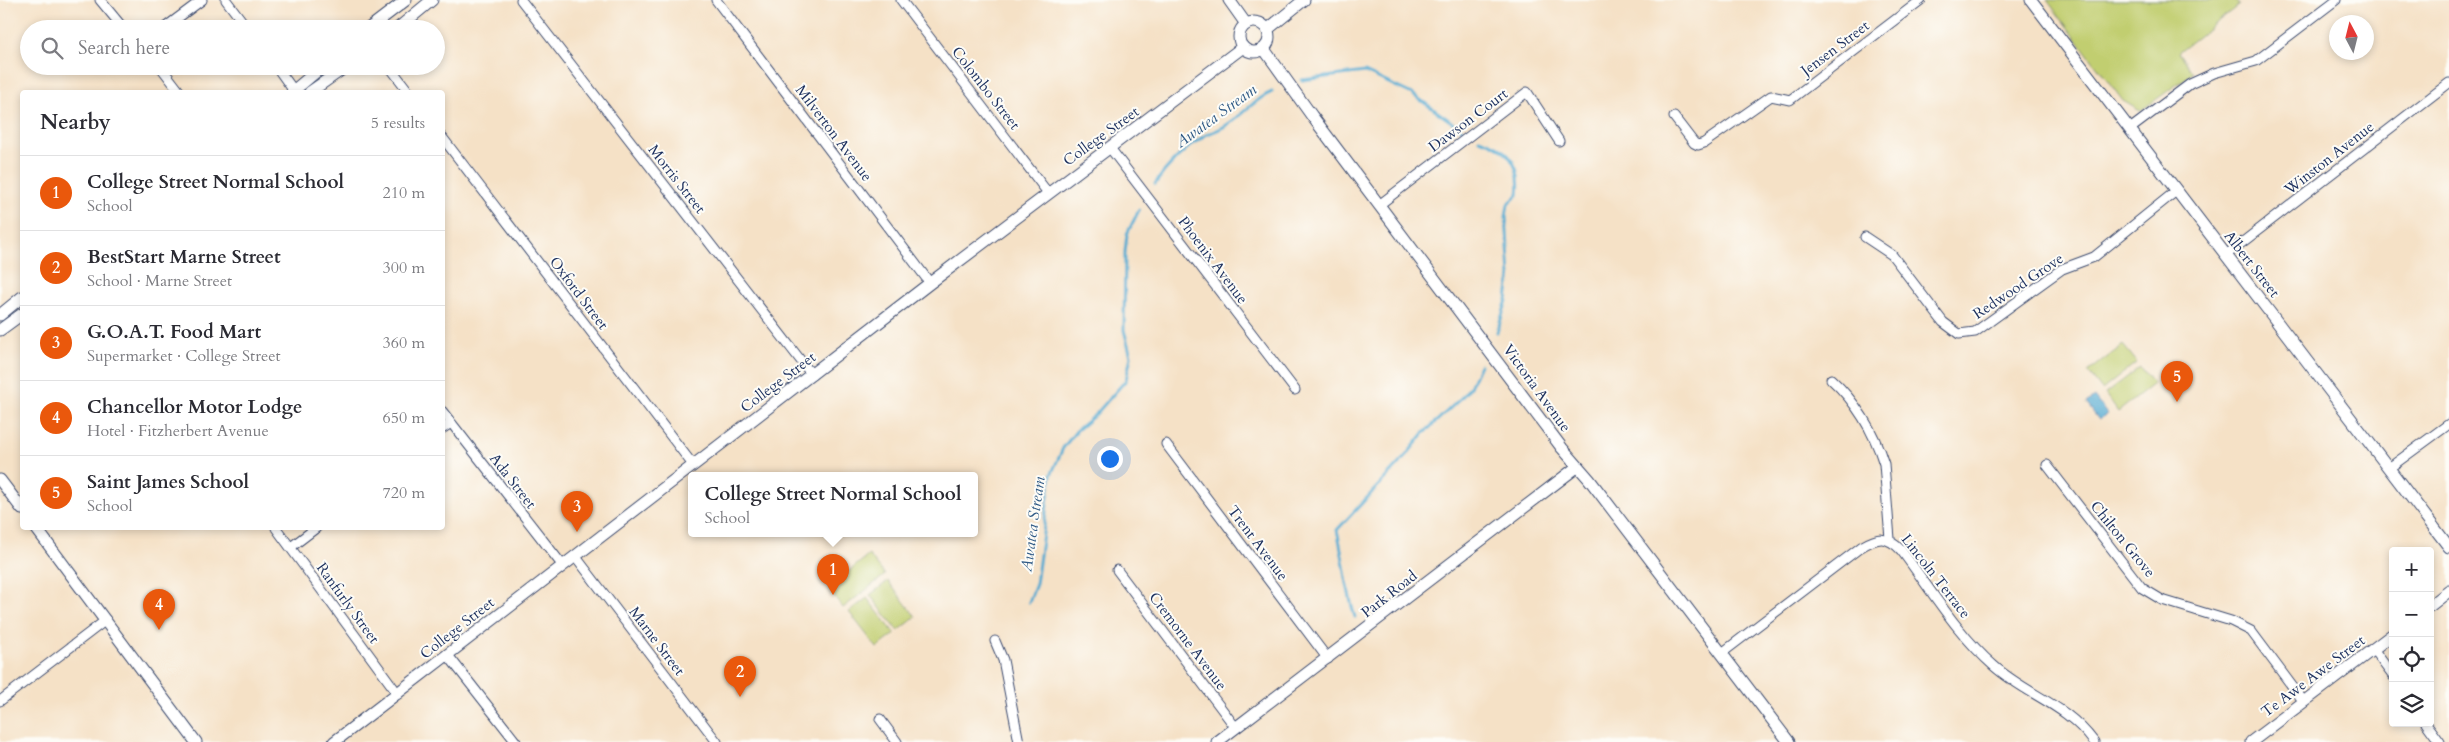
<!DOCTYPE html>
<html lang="en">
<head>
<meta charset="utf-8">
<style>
  :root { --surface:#fff; --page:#f2f2f3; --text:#2b2b33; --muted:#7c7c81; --line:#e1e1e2; --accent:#ea580c }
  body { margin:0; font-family:Cardo,serif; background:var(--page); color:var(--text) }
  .controls { position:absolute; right:15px; bottom:15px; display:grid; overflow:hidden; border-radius:5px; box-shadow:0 2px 8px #0003 }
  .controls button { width:45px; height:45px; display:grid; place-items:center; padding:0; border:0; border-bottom:1px solid var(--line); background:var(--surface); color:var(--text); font:25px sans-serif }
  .compass { position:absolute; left:2329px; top:15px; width:45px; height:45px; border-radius:50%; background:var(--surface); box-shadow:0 2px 8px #0003; rotate:353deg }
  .you { position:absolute; left:1109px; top:458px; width:18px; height:18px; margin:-12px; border:4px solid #fff; border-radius:50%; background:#1a73e8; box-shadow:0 0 0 8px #1a73e833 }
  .badge { display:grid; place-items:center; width:32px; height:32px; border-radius:50%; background:var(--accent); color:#fff; font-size:16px; font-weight:700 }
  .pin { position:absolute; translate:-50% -41px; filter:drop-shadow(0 1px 2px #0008) }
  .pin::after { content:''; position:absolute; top:26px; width:18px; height:15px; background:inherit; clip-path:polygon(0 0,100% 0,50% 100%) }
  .popup { position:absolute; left:688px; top:472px; width:290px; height:65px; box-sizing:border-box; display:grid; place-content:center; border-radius:5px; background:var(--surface); filter:drop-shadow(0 1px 4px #0005); font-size:16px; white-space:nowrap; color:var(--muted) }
  .popup b { font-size:19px; color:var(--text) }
  .popup::after { content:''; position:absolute; left:50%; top:100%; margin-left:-10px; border:10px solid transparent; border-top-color:var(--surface) }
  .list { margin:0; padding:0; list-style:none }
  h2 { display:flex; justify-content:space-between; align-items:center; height:65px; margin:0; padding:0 20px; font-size:21px }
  h2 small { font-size:16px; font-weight:400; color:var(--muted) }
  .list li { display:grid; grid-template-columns:32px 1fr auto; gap:15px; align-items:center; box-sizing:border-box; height:75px; padding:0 20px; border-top:1px solid var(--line) }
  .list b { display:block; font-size:19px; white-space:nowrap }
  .list p { margin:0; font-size:16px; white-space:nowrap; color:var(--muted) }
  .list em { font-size:16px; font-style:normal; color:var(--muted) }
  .icon { flex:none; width:28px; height:28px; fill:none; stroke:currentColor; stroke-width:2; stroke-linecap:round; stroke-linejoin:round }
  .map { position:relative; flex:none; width:2449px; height:742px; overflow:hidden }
  .search { position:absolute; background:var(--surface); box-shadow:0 2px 8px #0003; left:20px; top:20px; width:425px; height:55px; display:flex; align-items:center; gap:12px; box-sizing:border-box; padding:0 18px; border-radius:28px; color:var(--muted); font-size:19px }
  .panel { position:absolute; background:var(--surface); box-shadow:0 2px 8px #0003; left:20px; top:90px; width:425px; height:440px; border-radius:5px }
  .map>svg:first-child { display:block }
  .green { fill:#c1ce6f; stroke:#6e7e66 }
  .water { fill:#55aad1; stroke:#386c98 }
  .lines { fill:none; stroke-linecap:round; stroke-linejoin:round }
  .stream { stroke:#55aad1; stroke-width:3 }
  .street-casing { stroke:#3c4a6e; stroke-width:11 }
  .secondary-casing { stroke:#3c4a6e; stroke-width:13 }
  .street { stroke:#fff; stroke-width:9 }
  .secondary { stroke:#fff; stroke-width:11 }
  .labels { text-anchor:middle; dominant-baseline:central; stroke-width:4; stroke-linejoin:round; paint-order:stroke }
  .street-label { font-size:15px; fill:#1b2f5e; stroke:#fdfcf7 }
  .water-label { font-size:16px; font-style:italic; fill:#2f5a86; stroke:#fdfcf7 }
</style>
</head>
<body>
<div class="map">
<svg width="2449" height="742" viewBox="0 0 2449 742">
  <rect width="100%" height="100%" fill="#fdfcf7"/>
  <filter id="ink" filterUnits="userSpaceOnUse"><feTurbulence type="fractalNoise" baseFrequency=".02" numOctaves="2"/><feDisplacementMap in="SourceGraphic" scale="10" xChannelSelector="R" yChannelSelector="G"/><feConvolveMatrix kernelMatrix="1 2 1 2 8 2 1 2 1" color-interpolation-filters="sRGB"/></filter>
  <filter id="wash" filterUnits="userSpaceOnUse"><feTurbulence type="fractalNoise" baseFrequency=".0096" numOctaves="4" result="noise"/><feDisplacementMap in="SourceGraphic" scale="20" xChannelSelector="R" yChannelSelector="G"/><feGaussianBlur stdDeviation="1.12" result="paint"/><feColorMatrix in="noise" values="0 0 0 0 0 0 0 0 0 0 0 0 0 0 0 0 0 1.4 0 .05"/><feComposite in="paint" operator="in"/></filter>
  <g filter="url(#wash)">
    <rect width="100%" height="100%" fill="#f5e1c6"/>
    <g class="green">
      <polygon points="2047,0 2235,0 2239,5 2178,52 2193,73 2140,111 2123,101"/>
      <polygon points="2123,345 2137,362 2102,390 2088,372"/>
      <polygon points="2140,367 2153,384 2118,412 2105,394"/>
      <polygon points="869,555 885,575 843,608 828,588"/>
      <polygon points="888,581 916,617 898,631 870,595"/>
      <polygon points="867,598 895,634 877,648 849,612"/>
    </g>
    <polygon class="water" points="2094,397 2107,414 2099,420 2086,403"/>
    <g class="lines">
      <g class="stream">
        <polyline points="1302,80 1365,72 1412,94 1463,130"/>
        <path d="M1479,139C1508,147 1522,165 1518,195L1508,204L1506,217L1510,276L1507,300L1497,332"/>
        <path d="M1155,184C1167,166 1186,148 1204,136C1211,132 1219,130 1225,126C1242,116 1254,99 1272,92"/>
        <polyline points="1029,602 1036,584 1051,475 1063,448 1077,430 1096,414 1126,380 1131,356 1124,330 1125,252 1127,234 1139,210"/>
        <path d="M1355,617C1346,590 1344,558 1337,530L1405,457L1424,433L1461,398L1470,387L1480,365"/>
      </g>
    </g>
  </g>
  <g filter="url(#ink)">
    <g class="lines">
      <defs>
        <g id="street">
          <polyline points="100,0 124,29"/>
          <polyline points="226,0 248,29"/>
          <polyline points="521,0 812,375"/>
          <polyline points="716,0 930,283"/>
          <polyline points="901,0 1048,193"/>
          <polyline points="163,29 202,0"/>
          <polyline points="160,66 180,92"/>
          <polyline points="276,66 294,91"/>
          <polyline points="389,66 409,92"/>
          <polyline points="1674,117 1694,143 1698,145 1704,143 1771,96 1790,100 1921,0"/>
          <polyline points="2130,129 2190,84 2214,73 2256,61 2336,0"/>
          <polyline points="442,137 693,465"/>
          <polyline points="1110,148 1295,390"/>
          <polyline points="1379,205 1527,92 1559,141"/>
          <polyline points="1865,237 1892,255 1943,322 1959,334 1975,332 2062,269 2094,257 2176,191"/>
          <polyline points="2226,255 2449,83"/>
          <path d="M1831,379C1856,402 1874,432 1884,464L1890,539"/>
          <polyline points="442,411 563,566"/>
          <polyline points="442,429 451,423"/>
          <polyline points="1166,444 1328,659"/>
          <polyline points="2047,465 2142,588 2162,600 2231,621 2251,631 2304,702"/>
          <polyline points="2389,468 2449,424"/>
          <polyline points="276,528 398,694"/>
          <polyline points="291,547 316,528"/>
          <polyline points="576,557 717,742"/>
          <polyline points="1117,570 1236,728"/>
          <polyline points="995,641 1003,660 1019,742"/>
          <polyline points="2373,649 2393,676"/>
          <path d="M1722,653L1861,547C1878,537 1886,535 1901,550C1930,588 1957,634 1994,666C2028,696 2065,703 2094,742"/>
          <polyline points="447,654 516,742"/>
          <polyline points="0,701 106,620"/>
          <polyline points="880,719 897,742"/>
          <polyline points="2426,723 2440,742"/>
        </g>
        <g id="secondary">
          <polyline points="1229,0 1246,24"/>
          <polyline points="2031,0 2449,547"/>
          <circle cx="1254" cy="37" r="15"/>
          <polyline points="368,29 406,0"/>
          <polyline points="397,29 432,0"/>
          <polyline points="1268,29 1304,0"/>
          <polyline points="1264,49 1312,116 1562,448 1589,479 1789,742"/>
          <polyline points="292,92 323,66"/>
          <polyline points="310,92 347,66"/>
          <polyline points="0,315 22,297"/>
          <polyline points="0,330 22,314"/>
          <polyline points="0,480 22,509"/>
          <polyline points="36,528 196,742"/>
          <polyline points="2430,606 2449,591"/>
          <polyline points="334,742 930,283 1243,47"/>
          <polyline points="1217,742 1577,467"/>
          <polyline points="2251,742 2393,634"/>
        </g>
      </defs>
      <use href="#street" class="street-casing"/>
      <use href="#secondary" class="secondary-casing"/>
      <use href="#street" class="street"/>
      <use href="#secondary" class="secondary"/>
    </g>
  </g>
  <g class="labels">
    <g class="street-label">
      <text transform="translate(1835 48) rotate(-37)">Jensen Street</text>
      <text transform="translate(986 88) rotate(52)">Colombo Street</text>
      <text transform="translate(1468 120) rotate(-37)">Dawson Court</text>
      <text transform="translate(834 133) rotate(53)">Milverton Avenue</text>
      <text transform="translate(1101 136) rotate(-36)">College Street</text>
      <text transform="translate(2329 158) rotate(-38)">Winston Avenue</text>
      <text transform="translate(677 179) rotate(52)">Morris Street</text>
      <text transform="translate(1213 260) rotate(53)">Phoenix Avenue</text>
      <text transform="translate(2252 264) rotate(52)">Albert Street</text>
      <text transform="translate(2018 286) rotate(-34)">Redwood Grove</text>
      <text transform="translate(579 293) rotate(53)">Oxford Street</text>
      <text transform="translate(778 382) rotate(-37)">College Street</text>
      <text transform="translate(1537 388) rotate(54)">Victoria Avenue</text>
      <text transform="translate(513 481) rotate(52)">Ada Street</text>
      <text transform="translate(2123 539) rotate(51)">Chilton Grove</text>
      <text transform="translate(1258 543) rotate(53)">Trent Avenue</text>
      <text transform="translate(1936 576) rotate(52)">Lincoln Terrace</text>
      <text transform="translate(1389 594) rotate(-38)">Park Road</text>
      <text transform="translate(348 603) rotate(54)">Ranfurly Street</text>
      <text transform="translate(457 628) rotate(-38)">College Street</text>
      <text transform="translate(657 641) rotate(53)">Marne Street</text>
      <text transform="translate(1188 641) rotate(53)">Cremorne Avenue</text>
      <text transform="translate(2313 676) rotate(-37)">Te Awe Awe Street</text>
    </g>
    <g class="water-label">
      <text transform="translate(1216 116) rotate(-36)">Awatea Stream</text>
      <text transform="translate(1033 524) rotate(-82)">Awatea Stream</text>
    </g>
  </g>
</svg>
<div class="controls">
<button>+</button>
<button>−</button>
<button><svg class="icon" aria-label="locate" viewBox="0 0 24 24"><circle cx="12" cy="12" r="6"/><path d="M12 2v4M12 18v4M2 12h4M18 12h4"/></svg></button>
<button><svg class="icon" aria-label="layers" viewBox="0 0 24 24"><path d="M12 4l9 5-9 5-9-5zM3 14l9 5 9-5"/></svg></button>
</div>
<svg class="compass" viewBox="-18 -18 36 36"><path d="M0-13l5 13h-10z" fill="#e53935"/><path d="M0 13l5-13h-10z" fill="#7c7c81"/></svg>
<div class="you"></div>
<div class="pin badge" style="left:833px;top:595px">1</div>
<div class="popup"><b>College Street Normal School</b>School</div>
<div class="pin badge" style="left:740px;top:697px">2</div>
<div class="pin badge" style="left:577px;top:532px">3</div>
<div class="pin badge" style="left:159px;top:630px">4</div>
<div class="pin badge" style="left:2177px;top:402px">5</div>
<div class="search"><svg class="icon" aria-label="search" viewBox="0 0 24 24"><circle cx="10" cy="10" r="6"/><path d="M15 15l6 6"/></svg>Search here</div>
<section class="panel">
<h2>Nearby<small>5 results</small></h2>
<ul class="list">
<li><span class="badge">1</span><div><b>College Street Normal School</b><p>School</p></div><em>210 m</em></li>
<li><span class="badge">2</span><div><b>BestStart Marne Street</b><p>School · Marne Street</p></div><em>300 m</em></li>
<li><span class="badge">3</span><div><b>G.O.A.T. Food Mart</b><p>Supermarket · College Street</p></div><em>360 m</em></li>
<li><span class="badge">4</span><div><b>Chancellor Motor Lodge</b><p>Hotel · Fitzherbert Avenue</p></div><em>650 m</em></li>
<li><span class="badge">5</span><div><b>Saint James School</b><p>School</p></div><em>720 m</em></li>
</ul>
</section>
</div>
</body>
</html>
